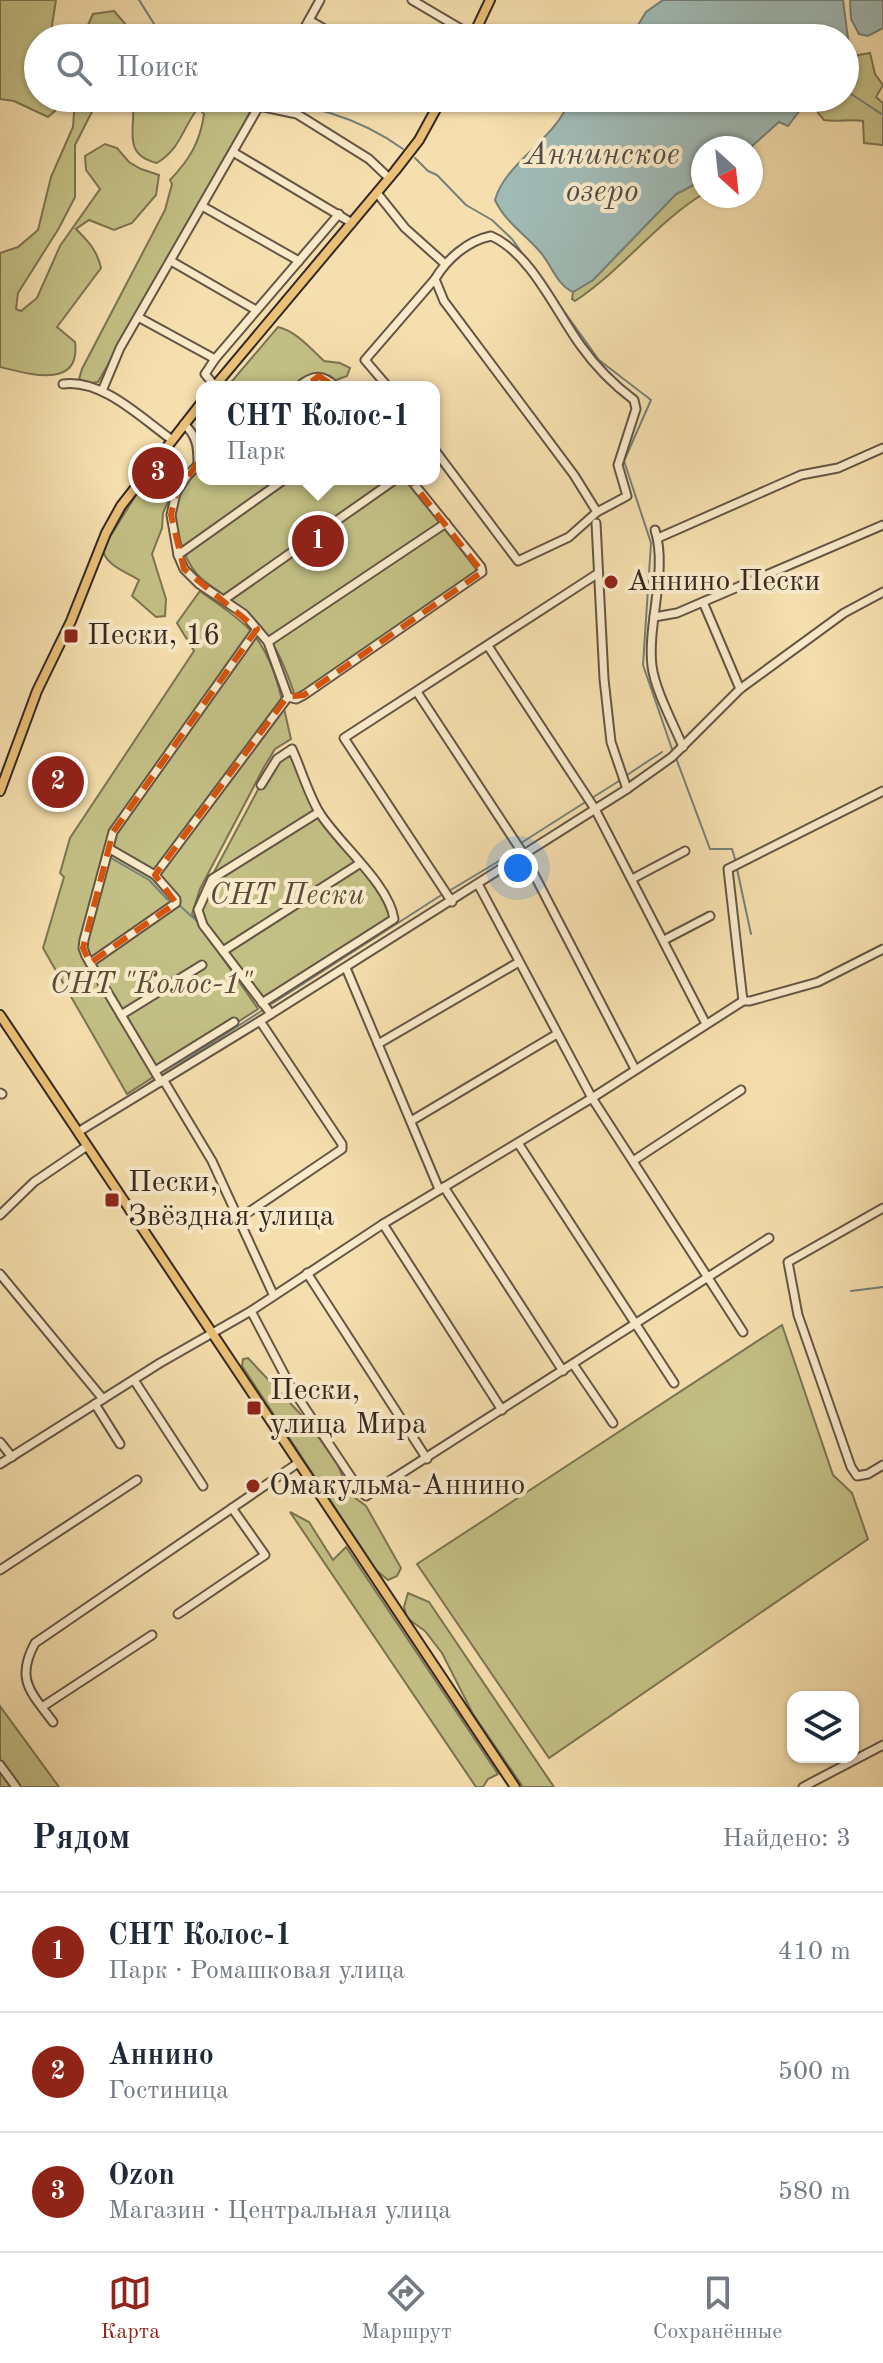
<!DOCTYPE html>
<html lang="ru">
<head>
<meta charset="utf-8">
<style>
  :root { --surface:#fff; --page:#f6f6f7; --text:#1f2937; --muted:#747a83; --line:#e0e1e3; --accent:#8f2418 }
  body { margin:0; font-family:"Old Standard TT",serif; background:var(--page); color:var(--text) }
  .controls { position:absolute; right:24px; bottom:24px; display:grid; overflow:hidden; border-radius:16px; box-shadow:0 2px 6px #0004 }
  .controls button { width:72px; height:72px; display:grid; place-items:center; padding:0; border:0; border-bottom:2px solid var(--line); background:var(--surface); color:var(--text); font:40px sans-serif }
  .compass { position:absolute; left:691px; top:136px; width:72px; height:72px; border-radius:50%; background:var(--surface); box-shadow:0 2px 6px #0004; rotate:153deg }
  .you { position:absolute; left:518px; top:868px; width:28px; height:28px; margin:-20px; border:6px solid #fff; border-radius:50%; background:#1a73e8; box-shadow:0 0 0 12px #1a73e833 }
  .badge { display:grid; place-items:center; width:52px; height:52px; border-radius:50%; background:var(--accent); color:#fff; font-size:26px; font-weight:700 }
  .pin { position:absolute; translate:-50% -50%; border:4px solid #fff; box-shadow:0 2px 8px #0006 }
  .popup { position:absolute; left:196px; top:381px; width:244px; height:104px; box-sizing:border-box; display:grid; place-content:center; border-radius:16px; background:var(--surface); filter:drop-shadow(0 2px 6px #0005); font-size:26px; white-space:nowrap; color:var(--muted) }
  .popup b { font-size:30px; color:var(--text) }
  .popup::after { content:''; position:absolute; left:50%; top:100%; margin-left:-16px; border:16px solid transparent; border-top-color:var(--surface) }
  .list { margin:0; padding:0; list-style:none }
  h2 { display:flex; justify-content:space-between; align-items:center; height:104px; margin:0; padding:0 32px; font-size:34px }
  h2 small { font-size:26px; font-weight:400; color:var(--muted) }
  .list li { display:grid; grid-template-columns:52px 1fr auto; gap:24px; align-items:center; box-sizing:border-box; height:120px; padding:0 32px; border-top:2px solid var(--line) }
  .list b { display:block; font-size:30px; white-space:nowrap }
  .list p { margin:0; font-size:26px; white-space:nowrap; color:var(--muted) }
  .list em { font-size:26px; font-style:normal; color:var(--muted) }
  .icon { flex:none; width:44px; height:44px; fill:none; stroke:currentColor; stroke-width:2; stroke-linecap:round; stroke-linejoin:round }
  .map { position:relative; flex:none; width:883px; height:1787px; overflow:hidden }
  .search { position:absolute; background:var(--surface); box-shadow:0 2px 6px #0004; left:24px; right:24px; top:24px; height:88px; display:flex; align-items:center; gap:20px; box-sizing:border-box; padding:0 28px; border-radius:44px; color:var(--muted); font-size:30px }
  .sheet { height:464px; background:var(--surface) }
  nav { display:flex; justify-content:space-around; align-items:center; box-sizing:border-box; height:112px; border-top:2px solid var(--line); background:var(--surface); font-size:22px; color:var(--muted) }
  nav a { display:grid; justify-items:center; gap:4px }
  nav .on { color:var(--accent) }
  .map>svg:first-child { display:block }
  .green { fill:#c3c085; stroke:#7c7454; stroke-width:2 }
  .water { fill:#a0bab5; stroke:#75807a; stroke-width:2 }
  .lines { fill:none; stroke-linecap:round; stroke-linejoin:round }
  .stream { stroke:#75807a; stroke-width:2 }
  .minor-casing { stroke:#645645; stroke-width:11 }
  .major-casing { stroke:#342822; stroke-width:12 }
  .minor { stroke:#f9eaca; stroke-width:7 }
  .major { stroke:#ebc077; stroke-width:8 }
  .marked { fill:none; stroke:#d6540e; stroke-width:6; stroke-dasharray:16 10; stroke-linejoin:round }
  .poi-dot { fill:#8f2418; stroke:#f9eaca; stroke-width:3 }
  .labels { text-anchor:middle; dominant-baseline:central; stroke-width:8; stroke-linejoin:round; paint-order:stroke }
  .poi-label { font-size:30px; fill:#342822; stroke:#f9eaca; text-anchor:start }
  .park-label { font-size:30px; font-style:italic; fill:#584e3b; stroke:#f9eaca }
  .water-label { font-size:32px; font-style:italic; fill:#4f4c47; stroke:#f9eaca }
</style>
</head>
<body>
<div class="map">
<svg width="883" height="1787" viewBox="0 0 883 1787">
  <rect width="100%" height="100%" fill="#f6dfae"/>
  <filter id="stains"><feTurbulence type="fractalNoise" baseFrequency=".0025" numOctaves="4"/><feColorMatrix values="0 0 0 0 .2 0 0 0 0 .09 0 0 0 0 .02 0 0 0 .5 -.17"/></filter>
  <radialGradient id="worn" r=".72"><stop offset=".6" stop-color="#630" stop-opacity="0"/><stop offset="1" stop-color="#630" stop-opacity=".3"/></radialGradient>
  <g class="green">
    <polygon points="0,0 56,0 50,38 38,38 38,98 64,98 65,102 48,117 14,101 0,99"/>
    <polygon points="114,11 128,27 127,38 82,38 93,14"/>
    <path d="M870,53L875,74L883,85L876,97L883,103V145L864,143L863,121C850,119 838,122 824,120L818,113L819,98H845V60L848,57Z"/>
    <path d="M75,98H99L75,145V197L59,228L18,293L16,309L21,311L37,298L60,246L100,189L86,170L85,156L105,144L117,148L129,162L141,169L159,175L156,195L132,223L114,230L89,220L76,229C88,241 97,250 101,268L57,327L75,342C81,390 29,374 0,367V253L18,247L38,230L51,177L73,127Z"/>
    <path d="M132,98H248L252,108L222,166L98,382L91,383L79,379L82,369L165,210L172,184L170,180C189,160 200,143 204,114L198,108C182,129 181,148 157,163C119,154 138,125 132,98Z"/>
    <path d="M703,180V194C656,223 622,270 575,301L572,299L573,292L593,280L676,194Z"/>
    <path d="M278,327C296,331 311,349 324,361L340,363L350,368L347,376L328,383L331,387H227Z"/>
    <path d="M161,460H169L174,470L172,493L163,513L162,528L152,554L166,599L165,616L156,617L132,596L139,580C126,572 103,564 103,548L146,479Z"/>
    <path d="M202,466V479H406L479,573L302,694L295,696C286,669 275,641 255,620C238,601 220,594 202,579C185,565 170,521 177,500C182,487 192,474 202,466Z"/>
    <path d="M200,591C216,603 234,614 249,629C276,658 282,702 291,739L275,749L264,767L200,889L192,914L258,1009L127,1094L43,948L64,877L60,873L70,838L194,651L177,623Z"/>
    <polygon points="289,748 316,809 379,892 392,917 262,998 206,924 200,908 214,882 213,874 276,756"/>
    <polygon points="782,1325 833,1475 852,1493 868,1539 549,1758 417,1564"/>
    <polygon points="248,1358 306,1420 337,1463 350,1494 366,1506 401,1568 397,1576 388,1580 376,1570 242,1366 243,1359"/>
    <polygon points="290,1512 309,1522 333,1560 346,1547 498,1774 488,1779 483,1787 476,1787"/>
    <polygon points="408,1593 429,1602 554,1787 523,1787 473,1714 442,1653 425,1631 407,1618 404,1607"/>
    <polygon points="0,1706 59,1787 0,1787"/>
  </g>
  <g class="water">
    <polygon points="663,0 843,0 849,46 845,51 845,38 630,38 646,12"/>
    <polygon points="850,0 883,0 883,28 868,36 859,34 851,19"/>
    <path d="M570,98H809L788,126L779,122L750,148H703V180L676,194L593,280L573,292C557,285 552,266 541,253C526,235 505,222 495,200C505,162 559,137 570,98Z"/>
  </g>
  <g class="lines">
    <g class="stream">
      <polyline points="139,0 163,38"/>
      <polyline points="845,90 883,115"/>
      <path d="M263,98C283,109 308,106 330,113C356,121 381,133 403,149"/>
      <polyline points="415,158 428,171 437,175 466,205 492,220 512,239 599,360 651,400 624,461 651,543 643,665 672,749"/>
      <polyline points="676,758 710,849 732,849 735,859"/>
      <polyline points="627,775 662,752"/>
      <polyline points="592,798 622,779"/>
      <polyline points="521,843 587,801"/>
      <polyline points="111,858 149,880 167,899 172,901"/>
      <polyline points="737,869 751,934"/>
      <polyline points="449,891 514,852 514,848"/>
      <polyline points="178,904 199,923"/>
      <polyline points="270,1005 443,894"/>
      <polyline points="162,1075 263,1010 235,973"/>
      <polyline points="134,1093 155,1079"/>
      <polyline points="851,1291 883,1287"/>
    </g>
    <defs>
      <g id="minor">
        <polyline points="412,0 473,36"/>
        <polyline points="309,20 340,38"/>
        <polyline points="299,38 320,0"/>
        <polyline points="311,98 325,106"/>
        <polyline points="233,152 352,223"/>
        <polyline points="377,193 405,228 444,263"/>
        <polyline points="202,206 299,261"/>
        <polyline points="171,261 256,310"/>
        <polyline points="138,317 215,359"/>
        <path d="M63,384C103,379 141,418 172,440"/>
        <polyline points="215,386 205,374 215,359 339,214"/>
        <path d="M298,387C312,375 323,373 336,387"/>
        <polyline points="388,387 365,360 435,279"/>
        <polyline points="102,391 120,348 259,106 297,114 369,159 389,178"/>
        <path d="M184,424C197,436 198,447 198,463"/>
        <path d="M434,449L518,561L569,537L597,512L627,496L618,465L636,409L634,400C614,385 596,367 581,346C556,312 531,253 491,236C467,241 447,259 435,279L444,301L574,475L597,512"/>
        <polyline points="202,461 187,476 176,493 171,515 178,555 184,569 199,584 244,614 268,642 288,697"/>
        <polyline points="596,523 604,679 611,742 627,789"/>
        <path d="M655,530C668,570 647,624 652,666C655,690 673,723 683,747"/>
        <polyline points="658,538 801,475 838,468 883,448"/>
        <polyline points="178,555 285,479"/>
        <polyline points="225,599 396,479"/>
        <polyline points="703,602 740,689"/>
        <polyline points="654,617 677,613 883,525"/>
        <polyline points="268,642 446,523"/>
        <polyline points="488,646 595,809 706,1024"/>
        <polyline points="417,692 524,855 635,1069"/>
        <polyline points="288,697 296,699 304,695 482,572 481,567 410,479"/>
        <path d="M261,785L277,759L292,749C301,769 308,793 319,812C339,844 389,884 394,919L262,1003"/>
        <polyline points="155,875 288,697"/>
        <polyline points="632,879 685,851"/>
        <polyline points="478,884 592,1098 743,1332"/>
        <polyline points="452,902 344,738 597,574"/>
        <polyline points="664,940 710,916"/>
        <polyline points="223,951 359,864"/>
        <polyline points="90,963 176,903 176,899 155,875 110,849"/>
        <polyline points="346,968 439,1189"/>
        <polyline points="743,1001 728,869 883,791"/>
        <polyline points="271,1014 203,925 198,910 212,879 319,812"/>
        <polyline points="121,1015 202,965"/>
        <polyline points="378,1044 519,962"/>
        <polyline points="155,1071 234,1022"/>
        <polyline points="164,1081 212,1161 273,1294"/>
        <polyline points="161,1082 86,956 83,948 84,940 113,832 257,629"/>
        <polyline points="0,1093 2,1094"/>
        <polyline points="411,1121 557,1034"/>
        <polyline points="78,1132 260,1021 627,789 672,757 740,689 844,613 883,592"/>
        <polyline points="518,1143 674,1383"/>
        <polyline points="633,1161 741,1090"/>
        <polyline points="444,1187 563,1371"/>
        <polyline points="883,1208 788,1262 798,1315 851,1467 857,1476 868,1474 883,1465"/>
        <polyline points="0,1215 34,1182 87,1146"/>
        <polyline points="240,1218 342,1149 342,1144 260,1021"/>
        <polyline points="383,1224 502,1410"/>
        <polyline points="307,1273 427,1459"/>
        <polyline points="0,1274 103,1399"/>
        <polyline points="251,1311 291,1387 361,1492 366,1496 769,1238"/>
        <polyline points="573,1364 613,1423"/>
        <polyline points="134,1380 203,1486"/>
        <polyline points="95,1404 120,1444"/>
        <polyline points="0,1442 12,1457"/>
        <polyline points="0,1464 160,1363 251,1311 383,1224 592,1098 743,1001 750,1001 818,982 883,949"/>
        <polyline points="0,1570 137,1480"/>
        <polyline points="178,1614 265,1555 232,1508"/>
        <polyline points="42,1707 152,1635"/>
        <path d="M53,1722C31,1692 15,1680 35,1643L298,1463"/>
        <polyline points="0,1765 16,1787"/>
        <polyline points="803,1787 883,1745"/>
      </g>
      <g id="major">
        <polyline points="472,38 490,0"/>
        <polyline points="214,387 395,171 419,140 442,98"/>
        <polyline points="0,791 37,691 71,621 106,533 121,506 202,402"/>
        <polyline points="0,1015 515,1787"/>
      </g>
    </defs>
    <use href="#minor" class="minor-casing"/>
    <use href="#major" class="major-casing"/>
    <use href="#minor" class="minor"/>
    <use href="#major" class="major"/>
  </g>
  <path class="marked" d="M319,376L341,391L482,572L304,695L287,697L155,875L176,903L90,963L83,948L113,832L257,629L184,569L171,515L176,493L198,463Z"/>
  <g class="poi-dot">
    <circle cx="611" cy="582" r="8"/>
    <rect x="63" y="628" width="16" height="16" rx="4"/>
    <rect x="104" y="1192" width="16" height="16" rx="4"/>
    <rect x="246" y="1400" width="16" height="16" rx="4"/>
    <circle cx="253" cy="1486" r="8"/>
  </g>
  <g class="labels">
    <g class="poi-label">
      <text x="627" y="582">Аннино Пески</text>
      <text x="87" y="636">Пески, 16</text>
      <text x="128" y="1183">Пески,<tspan x="128" dy="34">Звёздная улица</tspan></text>
      <text x="270" y="1391">Пески,<tspan x="270" dy="34">улица Мира</tspan></text>
      <text x="269" y="1486">Омакульма-Аннино</text>
    </g>
    <g class="park-label">
      <text x="287" y="896">СНТ Пески</text>
      <text x="151" y="985">СНТ "Колос-1"</text>
    </g>
    <g class="water-label">
      <text x="602" y="156">Аннинское<tspan x="602" dy="37">озеро</tspan></text>
    </g>
  </g>
  <rect width="100%" height="100%" filter="url(#stains)"/>
  <rect width="100%" height="100%" fill="url(#worn)"/>
</svg>
<div class="controls">
<button><svg class="icon" aria-label="layers" viewBox="0 0 24 24"><path d="M12 4l9 5-9 5-9-5zM3 14l9 5 9-5"/></svg></button>
</div>
<svg class="compass" viewBox="-18 -18 36 36"><path d="M0-13l5 13h-10z" fill="#e53935"/><path d="M0 13l5-13h-10z" fill="#747a83"/></svg>
<div class="you"></div>
<div class="pin badge" style="left:318px;top:541px">1</div>
<div class="popup"><b>СНТ Колос-1</b>Парк</div>
<div class="pin badge" style="left:58px;top:782px">2</div>
<div class="pin badge" style="left:158px;top:473px">3</div>
<div class="search"><svg class="icon" aria-label="search" viewBox="0 0 24 24"><circle cx="10" cy="10" r="6"/><path d="M15 15l6 6"/></svg>Поиск</div>
</div>
<section class="sheet">
<h2>Рядом<small>Найдено: 3</small></h2>
<ul class="list">
<li><span class="badge">1</span><div><b>СНТ Колос-1</b><p>Парк · Ромашковая улица</p></div><em>410 m</em></li>
<li><span class="badge">2</span><div><b>Аннино</b><p>Гостиница</p></div><em>500 m</em></li>
<li><span class="badge">3</span><div><b>Ozon</b><p>Магазин · Центральная улица</p></div><em>580 m</em></li>
</ul>
</section>
<nav>
<a class="on"><svg class="icon" aria-label="map" viewBox="0 0 24 24"><path d="M3 6l6-2 6 2 6-2v14l-6 2-6-2-6 2zM9 4v14M15 6v14"/></svg>Карта</a>
<a><svg class="icon" aria-label="directions" viewBox="0 0 24 24"><path d="M12 3l9 9-9 9-9-9zM9 14v-3h6M13 9l2 2-2 2"/></svg>Маршрут</a>
<a><svg class="icon" aria-label="saved" viewBox="0 0 24 24"><path d="M7 4h10v16l-5-4-5 4z"/></svg>Сохранённые</a>
</nav>
</body>
</html>
